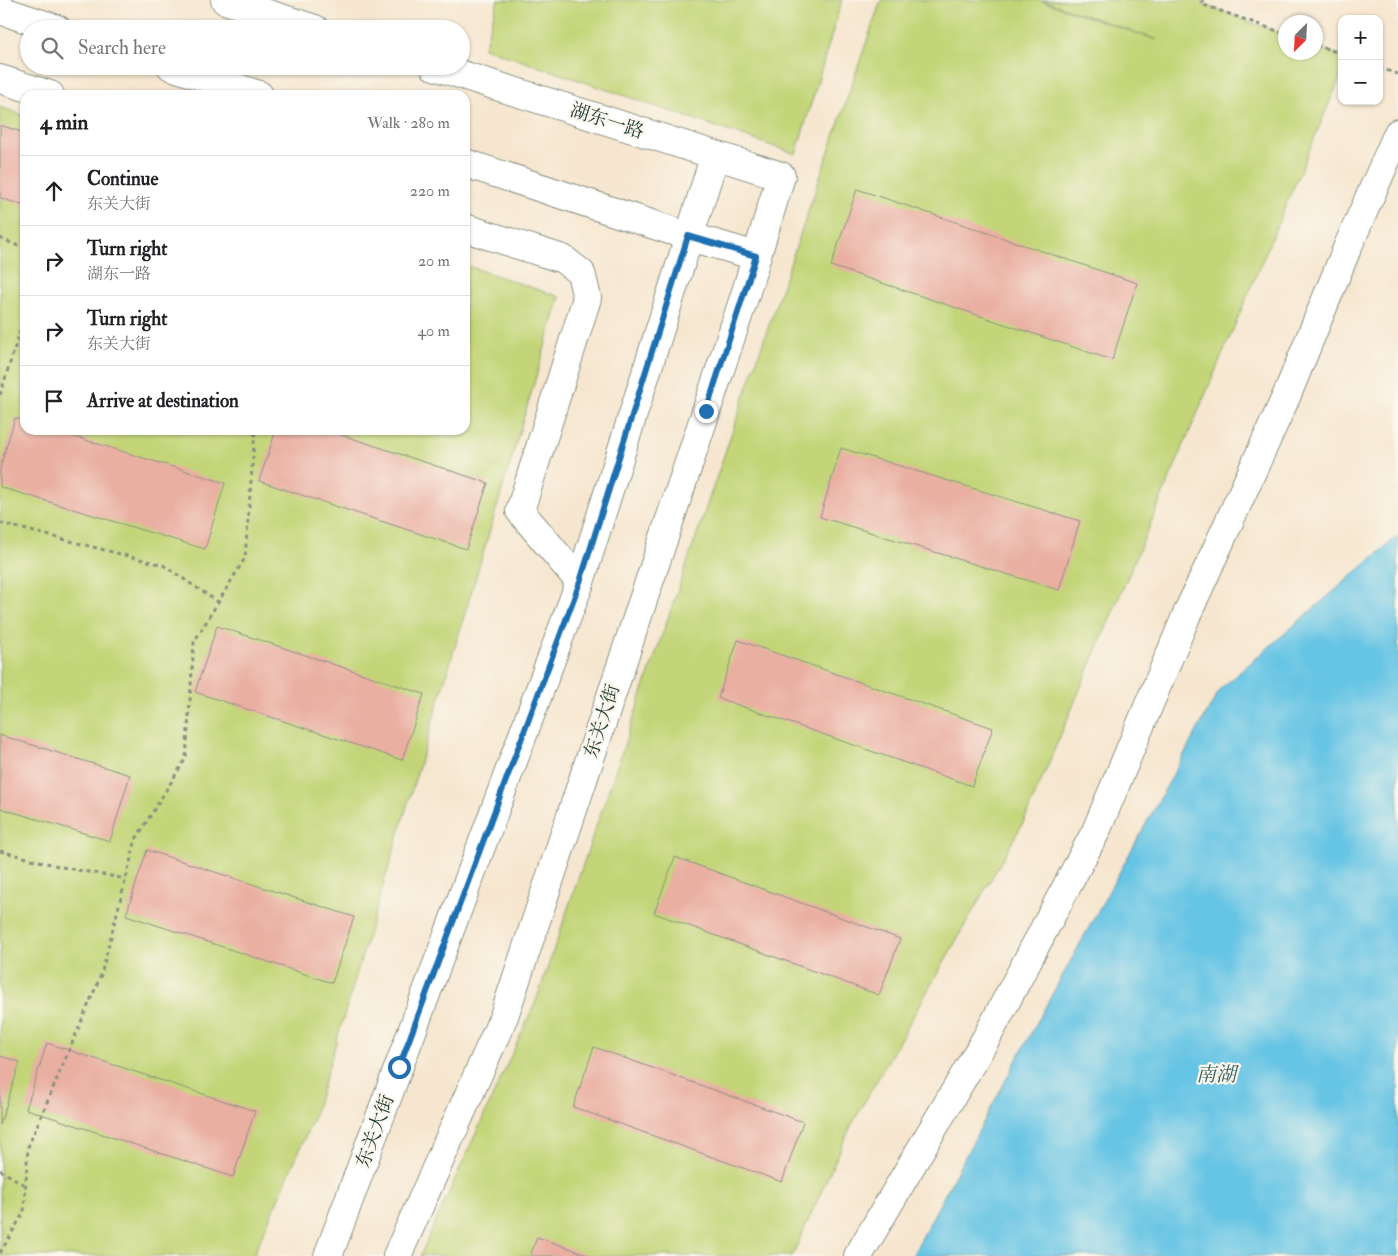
<!DOCTYPE html>
<html lang="en">
<head>
<meta charset="utf-8">
<style>
  :root { --surface:#fff; --page:#f2f2f2; --text:#202124; --muted:#757577; --line:#e0e0e0 }
  body { margin:0; font-family:"IM FELL Double Pica","Noto Serif SC",serif; background:var(--page); color:var(--text) }
  .controls { position:absolute; right:15px; top:15px; display:grid; overflow:hidden; border-radius:10px; box-shadow:0 1px 4px #0004 }
  .controls button { width:45px; height:45px; display:grid; place-items:center; padding:0; border:0; border-bottom:1px solid var(--line); background:var(--surface); color:var(--text); font:25px sans-serif }
  .compass { position:absolute; left:1278px; top:15px; width:45px; height:45px; border-radius:50%; background:var(--surface); box-shadow:0 1px 4px #0004; rotate:204deg }
  .stop { position:absolute; width:15px; height:15px; margin:-11px; border:4px solid #1f6fb2; border-radius:50%; background:#fff }
  .stop.end { background:#1f6fb2; border-color:#fff; box-shadow:0 1px 5px #0008 }
  .list { margin:0; padding:0; list-style:none }
  h2 { display:flex; justify-content:space-between; align-items:center; height:65px; margin:0; padding:0 20px; font-size:21px }
  h2 small { font-size:16px; font-weight:400; color:var(--muted) }
  .list li { display:grid; grid-template-columns:32px 1fr auto; gap:15px; align-items:center; box-sizing:border-box; height:70px; padding:0 20px; border-top:1px solid var(--line) }
  .list b { display:block; font-size:19px; white-space:nowrap }
  .list p { margin:0; font-size:16px; white-space:nowrap; color:var(--muted) }
  .list em { font-size:16px; font-style:normal; color:var(--muted) }
  .icon { flex:none; width:28px; height:28px; fill:none; stroke:currentColor; stroke-width:2; stroke-linecap:round; stroke-linejoin:round }
  .map { position:relative; flex:none; width:1398px; height:1256px; overflow:hidden }
  .search { position:absolute; background:var(--surface); box-shadow:0 1px 4px #0004; left:20px; top:20px; width:450px; height:55px; display:flex; align-items:center; gap:12px; box-sizing:border-box; padding:0 18px; border-radius:28px; color:var(--muted); font-size:19px }
  .panel { position:absolute; background:var(--surface); box-shadow:0 1px 4px #0004; left:20px; top:90px; width:450px; height:345px; border-radius:15px }
  .map>svg:first-child { display:block }
  .green { fill:#c3d578; stroke:#718956 }
  .water { fill:#66c4e4; stroke:#42808c }
  .building { fill:#e9afa1 }
  .lines { fill:none; stroke-linecap:round; stroke-linejoin:round }
  .minor-casing { stroke:#8a9282; stroke-width:30 }
  .tertiary-casing { stroke:#8a9282; stroke-width:30 }
  .secondary-casing { stroke:#8a9282; stroke-width:30 }
  .path { stroke:#8a9282; stroke-width:3; stroke-dasharray:4 4; stroke-linecap:butt }
  .minor { stroke:#fff; stroke-width:28 }
  .tertiary { stroke:#fff; stroke-width:28 }
  .secondary { stroke:#fff; stroke-width:28 }
  .route { stroke:#1f6fb2; stroke-width:6 }
  .labels { text-anchor:middle; dominant-baseline:central; stroke-width:4.5; stroke-linejoin:round; paint-order:stroke }
  .street-label { font-size:19px; fill:#1f3d34; stroke:#fbf7ec }
  .water-label { font-size:20px; font-style:italic; fill:#315f60; stroke:#fbf7ec }
</style>
</head>
<body>
<div class="map">
<svg width="1398" height="1256" viewBox="0 0 1398 1256">
  <rect width="100%" height="100%" fill="#fbf7ec"/>
  <filter id="ink" filterUnits="userSpaceOnUse"><feTurbulence type="fractalNoise" baseFrequency=".02" numOctaves="2"/><feDisplacementMap in="SourceGraphic" scale="10" xChannelSelector="R" yChannelSelector="G"/><feConvolveMatrix kernelMatrix="1 2 1 2 8 2 1 2 1" color-interpolation-filters="sRGB"/></filter>
  <filter id="wash" filterUnits="userSpaceOnUse"><feTurbulence type="fractalNoise" baseFrequency=".0096" numOctaves="4" result="noise"/><feDisplacementMap in="SourceGraphic" scale="20" xChannelSelector="R" yChannelSelector="G"/><feGaussianBlur stdDeviation="1.12" result="paint"/><feColorMatrix in="noise" values="0 0 0 0 0 0 0 0 0 0 0 0 0 0 0 0 0 1.4 0 .05"/><feComposite in="paint" operator="in"/></filter>
  <g filter="url(#wash)">
    <rect width="100%" height="100%" fill="#f6e6cf"/>
    <g class="green">
      <polygon points="498,0 842,0 796,154 484,48"/>
      <polygon points="881,0 1038,0 1157,40 1042,0 1203,0 1202,4 1285,35 1286,52 1316,52 1316,47 1342,56 1342,73 1024,821 851,1126 792,1256 420,1256 536,1001"/>
      <polygon points="0,107 25,116 25,430 465,430 465,265 560,297 313,1119 253,1256 0,1256"/>
    </g>
    <polygon class="water" points="1398,536 1398,1256 912,1256 1026,1042 1220,689"/>
    <g id="blocks">
      <g class="building">
        <polygon points="0,125 25,133 25,206 0,198"/>
        <polygon points="857,189 1137,283 1112,360 831,266"/>
        <polygon points="15,418 25,421 25,430 53,430 225,483 205,549 0,487 0,468"/>
        <polygon points="276,430 327,430 488,483 466,549 259,481"/>
        <polygon points="841,448 1080,521 1059,590 820,517"/>
        <polygon points="217,626 424,694 402,760 195,692"/>
        <polygon points="738,640 993,728 972,786 718,698"/>
        <polygon points="0,735 130,775 110,841 0,808"/>
        <polygon points="147,850 354,917 332,983 126,915"/>
        <polygon points="675,857 900,939 879,995 654,913"/>
        <polygon points="47,1043 255,1111 233,1177 26,1109"/>
        <polygon points="594,1047 803,1122 782,1182 573,1107"/>
        <polygon points="0,1056 20,1062 0,1125"/>
        <polygon points="537,1237 591,1256 530,1256"/>
      </g>
    </g>
  </g>
  <g filter="url(#ink)">
    <use href="#blocks" fill-opacity="0" stroke="#8a9282" stroke-width="1"/>
    <g class="lines">
      <defs>
        <g id="minor">
          <polyline points="0,79 50,95"/>
          <polyline points="465,228 563,259 581,273 587,298 520,511 580,582"/>
        </g>
        <polyline id="tertiary" points="858,1256 988,1035 1096,831 1187,614 1286,397 1348,246 1398,133"/>
        <g id="secondary">
          <polyline points="225,0 315,29"/>
          <polyline points="0,10 57,29"/>
          <polyline points="171,66 259,95"/>
          <polyline points="465,163 688,236 756,256"/>
          <polyline points="328,1256 580,582 715,155"/>
          <polyline points="397,1256 504,1016 744,298 781,176 434,66"/>
        </g>
      </defs>
      <use href="#minor" class="minor-casing"/>
      <use href="#tertiary" class="tertiary-casing"/>
      <use href="#secondary" class="secondary-casing"/>
      <g class="path">
        <polyline points="1203,0 1201,4 1286,34"/>
        <polyline points="1316,45 1342,54"/>
        <polyline points="1379,68 1398,74"/>
        <polyline points="0,238 25,249"/>
        <polyline points="0,395 25,315"/>
        <polyline points="0,523 163,565 218,602"/>
        <polyline points="0,851 62,867 126,879"/>
        <polyline points="0,1170 25,1185"/>
        <polyline points="0,1253 24,1212 28,1147 101,975 136,839 186,758 194,642 245,558 255,430"/>
      </g>
      <use href="#minor" class="minor"/>
      <use href="#tertiary" class="tertiary"/>
      <use href="#secondary" class="secondary"/>
    </g>
  </g>
  <g class="lines" filter="url(#ink)">
    <polyline class="route" points="399,1067 580,582 688,236 756,256 706,411"/>
  </g>
  <g class="labels">
    <g class="street-label">
      <text transform="translate(607 121) rotate(18)">湖东一路</text>
      <text transform="translate(602 721) rotate(-72)">东关大街</text>
      <text transform="translate(375 1131) rotate(-70)">东关大街</text>
    </g>
    <g class="water-label">
      <text x="1216" y="1074">南湖</text>
    </g>
  </g>
</svg>
<div class="controls">
<button>+</button>
<button>−</button>
</div>
<svg class="compass" viewBox="-18 -18 36 36"><path d="M0-13l5 13h-10z" fill="#e53935"/><path d="M0 13l5-13h-10z" fill="#757577"/></svg>
<div class="stop" style="left:399px;top:1067px"></div>
<div class="stop end" style="left:706px;top:411px"></div>
<div class="search"><svg class="icon" aria-label="search" viewBox="0 0 24 24"><circle cx="10" cy="10" r="6"/><path d="M15 15l6 6"/></svg>Search here</div>
<section class="panel">
<h2>4 min<small>Walk · 280 m</small></h2>
<ul class="list">
<li><svg class="icon" aria-label="ahead" viewBox="0 0 24 24"><path d="M12 20V5M6 11l6-6 6 6"/></svg><div><b>Continue</b><p>东关大街</p></div><em>220 m</em></li>
<li><svg class="icon" aria-label="right" viewBox="0 0 24 24"><path d="M7 20v-9h11M14 6l5 5-5 5"/></svg><div><b>Turn right</b><p>湖东一路</p></div><em>20 m</em></li>
<li><svg class="icon" aria-label="right" viewBox="0 0 24 24"><path d="M7 20v-9h11M14 6l5 5-5 5"/></svg><div><b>Turn right</b><p>东关大街</p></div><em>40 m</em></li>
<li><svg class="icon" aria-label="arrive" viewBox="0 0 24 24"><path d="M6 21V4h12l-3 4 3 4H6"/></svg><div><b>Arrive at destination</b></div></li>
</ul>
</section>
</div>
</body>
</html>
